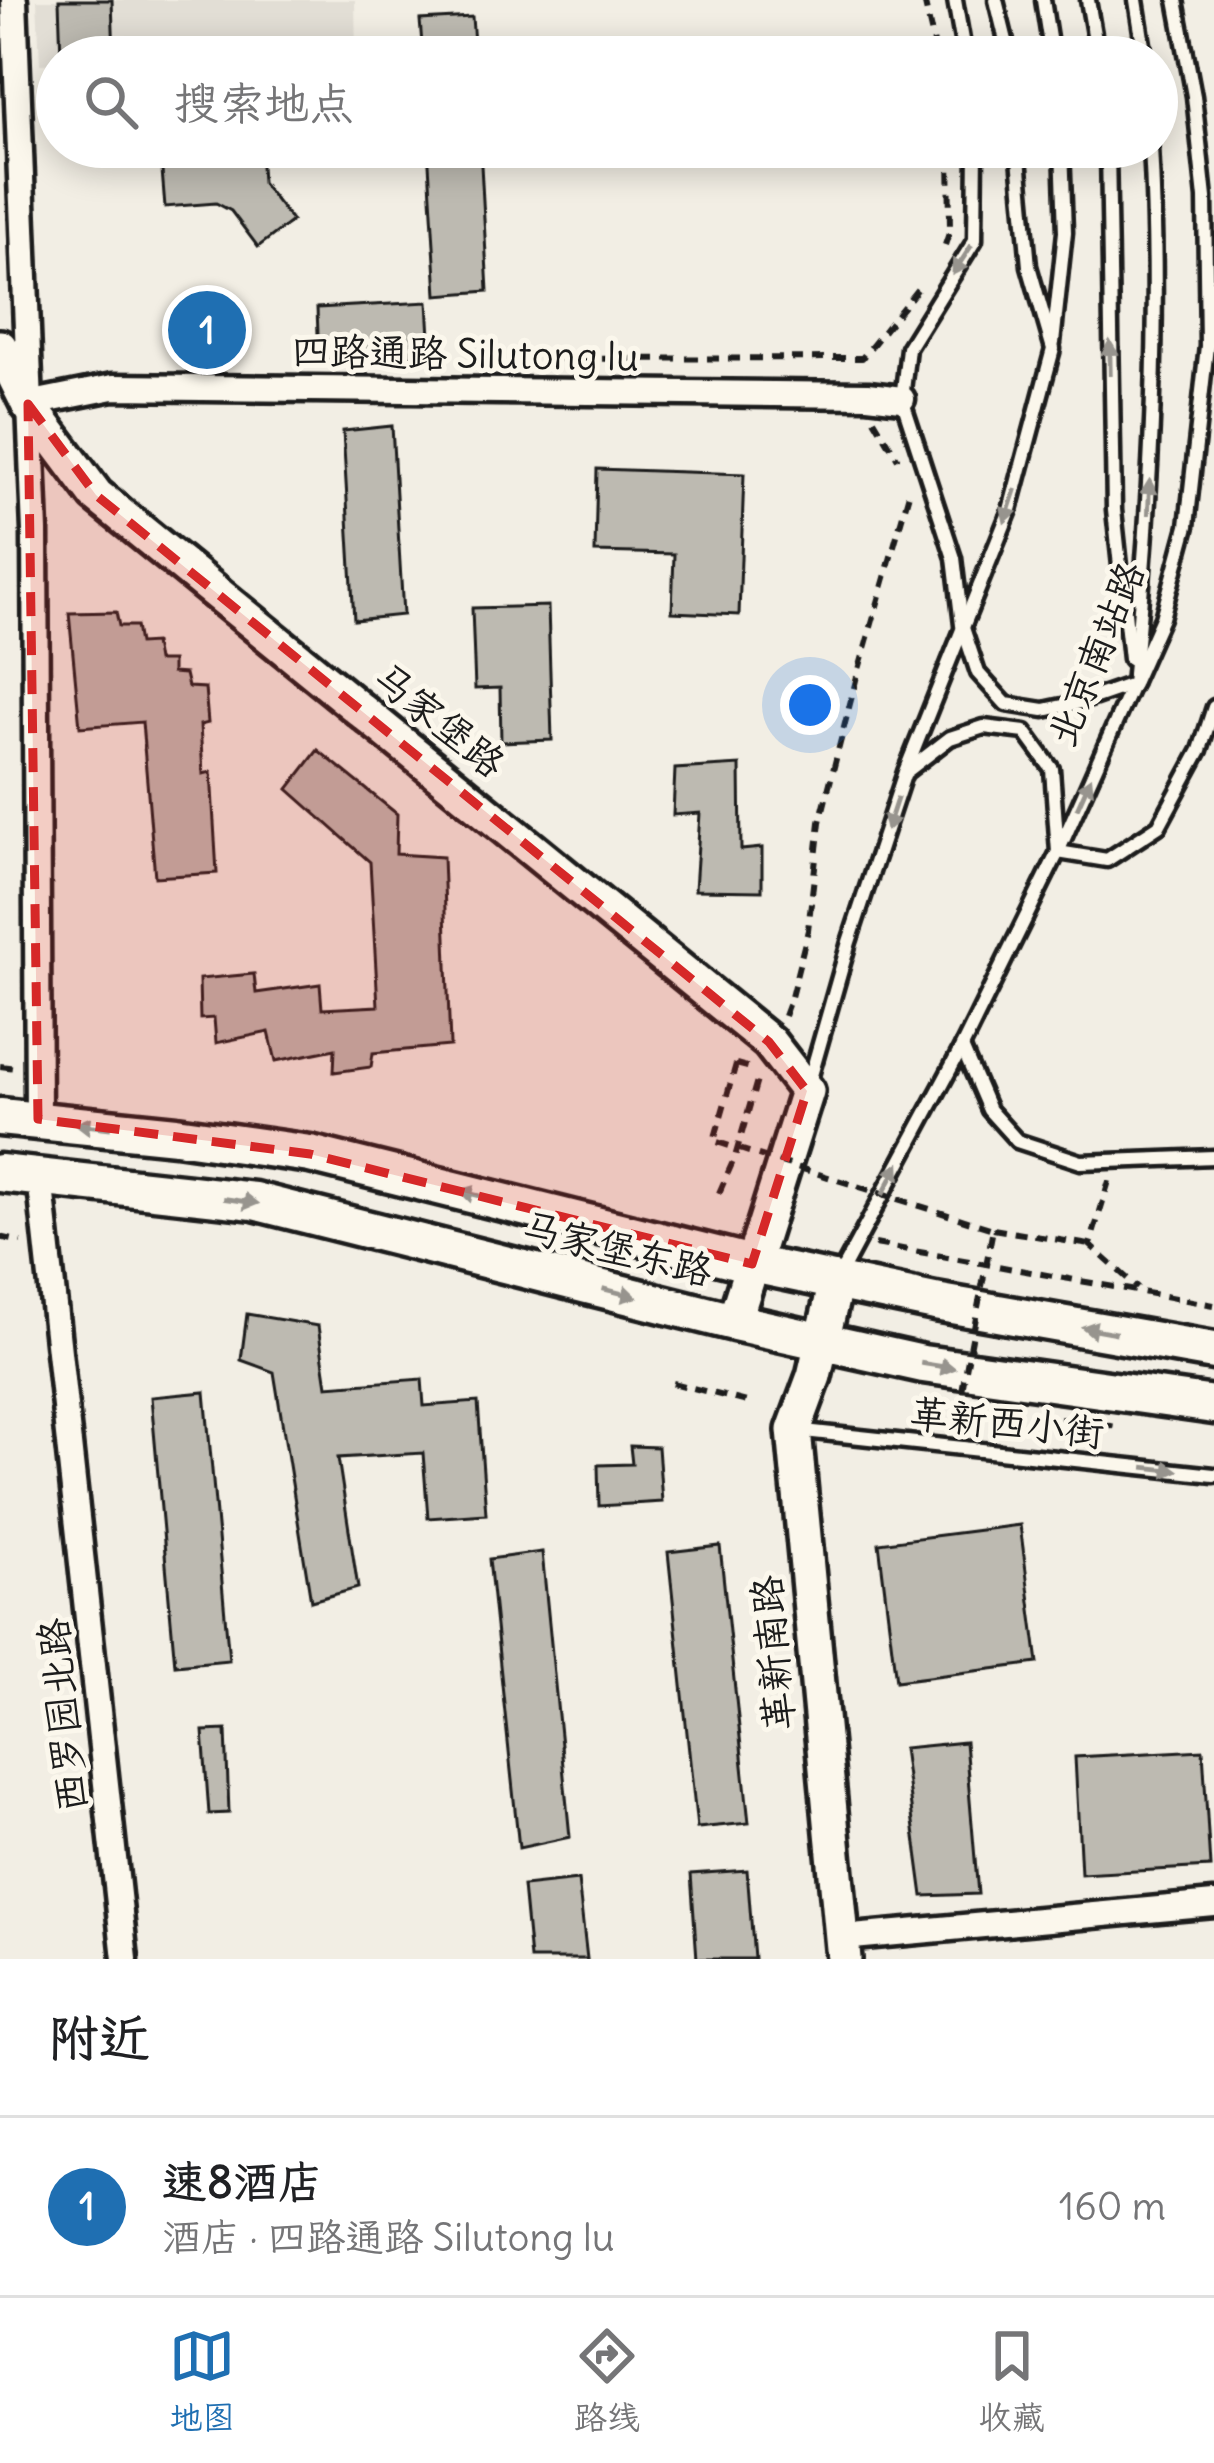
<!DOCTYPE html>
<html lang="zh">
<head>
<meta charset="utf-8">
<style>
  :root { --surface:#fff; --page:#f6f6f6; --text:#202124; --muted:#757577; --line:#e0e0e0; --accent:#1f6fb2 }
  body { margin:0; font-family:Delius,"LXGW WenKai TC",sans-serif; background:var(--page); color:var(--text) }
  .you { position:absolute; left:810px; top:705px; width:42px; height:42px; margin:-30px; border:9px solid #fff; border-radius:50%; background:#1a73e8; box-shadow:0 0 0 18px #1a73e833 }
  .badge { display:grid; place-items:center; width:78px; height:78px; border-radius:50%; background:var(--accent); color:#fff; font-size:39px; font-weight:700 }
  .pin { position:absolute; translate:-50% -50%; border:6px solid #fff; box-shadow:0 3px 12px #0006 }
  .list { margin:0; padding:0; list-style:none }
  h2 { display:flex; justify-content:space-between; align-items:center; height:156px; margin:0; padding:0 48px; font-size:51px }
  h2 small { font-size:39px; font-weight:400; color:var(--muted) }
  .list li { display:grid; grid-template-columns:78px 1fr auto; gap:36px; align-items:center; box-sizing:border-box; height:180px; padding:0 48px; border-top:3px solid var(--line) }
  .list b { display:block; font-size:45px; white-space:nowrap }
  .list p { margin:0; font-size:39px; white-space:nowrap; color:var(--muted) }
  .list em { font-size:39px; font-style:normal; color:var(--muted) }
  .icon { flex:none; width:66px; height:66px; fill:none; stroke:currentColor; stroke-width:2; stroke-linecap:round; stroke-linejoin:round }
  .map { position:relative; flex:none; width:1214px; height:1959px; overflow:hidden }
  .search { position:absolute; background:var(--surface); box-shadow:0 6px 30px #0003; left:36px; right:36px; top:36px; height:132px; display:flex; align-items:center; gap:30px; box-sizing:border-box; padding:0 42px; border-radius:66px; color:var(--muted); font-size:45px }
  .sheet { height:336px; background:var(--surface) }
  nav { display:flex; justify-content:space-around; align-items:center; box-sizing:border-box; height:168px; border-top:3px solid var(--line); background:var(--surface); font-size:33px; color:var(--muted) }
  nav a { display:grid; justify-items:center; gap:6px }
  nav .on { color:var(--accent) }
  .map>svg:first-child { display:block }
  .built { fill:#e2ded5 }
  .building { fill:#bdbab1; stroke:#1c1c1c; stroke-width:3 }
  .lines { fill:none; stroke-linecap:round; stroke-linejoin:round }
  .service-casing { stroke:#1c1c1c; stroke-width:21 }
  .minor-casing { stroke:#1c1c1c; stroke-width:33 }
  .tertiary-casing { stroke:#1c1c1c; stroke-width:42 }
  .secondary-casing { stroke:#1c1c1c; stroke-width:45 }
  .path { stroke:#1c1c1c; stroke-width:6; stroke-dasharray:12 9; stroke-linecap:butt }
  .service { stroke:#fbf7ec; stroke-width:12 }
  .minor { stroke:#fbf7ec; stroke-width:24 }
  .tertiary { stroke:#fbf7ec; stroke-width:33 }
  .secondary { stroke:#fbf7ec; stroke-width:36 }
  .path-bridge { stroke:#1c1c1c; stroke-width:6; stroke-dasharray:12 9; stroke-linecap:butt }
  .oneway { fill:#97948e }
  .marked { fill:#d62828; fill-opacity:0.2; stroke:#d62828; stroke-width:9; stroke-dasharray:24 15; stroke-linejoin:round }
  .labels { text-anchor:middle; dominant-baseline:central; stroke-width:10; stroke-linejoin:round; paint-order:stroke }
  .street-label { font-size:39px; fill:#1c1c1c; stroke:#fbf7ec }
</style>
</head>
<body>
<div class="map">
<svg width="1214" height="1959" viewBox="0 0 1214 1959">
  <rect width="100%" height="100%" fill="#f2eee4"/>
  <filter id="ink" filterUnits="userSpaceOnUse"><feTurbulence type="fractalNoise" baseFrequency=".00833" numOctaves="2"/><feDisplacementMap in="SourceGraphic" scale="24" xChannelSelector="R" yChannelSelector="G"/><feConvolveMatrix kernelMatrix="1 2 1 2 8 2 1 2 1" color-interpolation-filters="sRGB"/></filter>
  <g filter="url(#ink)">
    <polygon class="built" points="37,0 355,0 356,57 57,57 57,63 40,64"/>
    <g class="building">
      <polygon points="59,0 112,0 114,57 61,57"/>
      <polygon points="472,17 475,57 423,57 420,20"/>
      <polygon points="221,147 270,147 261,165 262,183 292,221 258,247 231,211 216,203 165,207 161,158 214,153"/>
      <polygon points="428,147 480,147 488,291 437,295"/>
      <polygon points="428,302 431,355 319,361 317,308"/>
      <polygon points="392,426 403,615 354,620 343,431"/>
      <polygon points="597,469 744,474 739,615 672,612 674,554 595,552"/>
      <polygon points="548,606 552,740 501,742 500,688 475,689 472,608"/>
      <polygon points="116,612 119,626 136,626 139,644 154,643 157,661 172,661 172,673 185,674 188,687 205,688 208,723 200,725 203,774 211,772 217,873 155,877 142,722 80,727 69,613"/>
      <polygon points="318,750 397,814 396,854 443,857 450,1046 373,1053 371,1067 334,1072 335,1049 276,1061 269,1032 216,1043 214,1018 200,1019 199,979 254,974 256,993 320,984 322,1009 378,1006 370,862 288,789"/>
      <polygon points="740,765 741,850 762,848 762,891 695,890 700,813 673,815 675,769"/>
      <polygon points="247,1314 318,1326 327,1386 422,1379 424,1406 478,1402 486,1514 428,1518 423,1453 338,1458 358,1588 311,1601 274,1372 241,1360"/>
      <polygon points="205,1392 229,1660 175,1665 151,1397"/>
      <polygon points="630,1446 658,1447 662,1502 599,1506 598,1465 632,1464"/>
      <polygon points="1020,1525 1038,1663 896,1681 879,1543"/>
      <polygon points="720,1546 749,1823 697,1828 668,1552"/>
      <polygon points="542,1552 570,1837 519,1848 489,1559"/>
      <polygon points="226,1730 229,1813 209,1814 203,1731"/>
      <polygon points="965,1742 978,1894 923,1896 903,1748"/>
      <polygon points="1203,1750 1210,1867 1081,1874 1075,1757"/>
      <polygon points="747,1870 754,1959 697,1959 691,1874"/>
      <polygon points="578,1880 587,1959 530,1959 523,1886"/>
    </g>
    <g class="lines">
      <defs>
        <g id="service">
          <polyline points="955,0 965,57"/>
          <polyline points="996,0 1010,57"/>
          <polyline points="1043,0 1052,57"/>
          <polyline points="1088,0 1098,57"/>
          <polyline points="1136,0 1145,57"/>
          <path d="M976,147L975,240L908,348L902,399L954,558L962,625L978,673L1006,704L1044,710L1081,702L1133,684C1151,506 1161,326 1151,147"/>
          <polyline points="1108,147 1114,510 1130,659"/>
          <polyline points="1053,343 1065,232 1062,147"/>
          <polyline points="906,772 950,738 984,727 1025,732 1052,769 1058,852 1107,860 1159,826 1200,750 1214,707"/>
          <polyline points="962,1047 989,1110 1017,1141 1081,1162 1214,1157"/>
          <polyline points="808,1086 849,942 905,772 1010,510 1053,349 1029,266 1018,147"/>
          <polyline points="839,1276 962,1047 1058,852 1162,618 1187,526 1207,346 1205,198 1194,96 1176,0"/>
          <polyline points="795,1430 1214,1475"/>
        </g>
        <g id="minor">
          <polyline points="14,0 35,531 38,1119"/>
          <polyline points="28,404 113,387 868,395 902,399"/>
          <polyline points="40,1177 125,1959"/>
          <polyline points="842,1938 1214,1904"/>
        </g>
        <g id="tertiary">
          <polyline points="0,347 28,404 96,495 769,1042 807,1091 734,1322"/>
          <polyline points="836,1282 814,1376 794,1430 844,1959"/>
        </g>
        <g id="secondary">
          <polyline points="0,1117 176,1135 310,1154 752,1264 935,1302 1214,1351"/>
          <polyline points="0,1173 254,1201 734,1322 923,1364 1214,1405"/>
        </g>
      </defs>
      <use href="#service" class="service-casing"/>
      <use href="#minor" class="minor-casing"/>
      <use href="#tertiary" class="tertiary-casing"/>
      <use href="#secondary" class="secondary-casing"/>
      <g class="path">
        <polyline points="924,0 937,57"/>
        <polyline points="945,245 950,230 949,147"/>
        <polyline points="539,359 862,358 920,286"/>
        <polyline points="874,419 898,459"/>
        <polyline points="784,1016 791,997 808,930 820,822 856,680 909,493"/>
        <polyline points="736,1064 751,1068"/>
        <polyline points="0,1066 16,1068"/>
        <polyline points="1109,1181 1090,1245 1138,1288"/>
        <polyline points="719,1193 735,1157 758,1077"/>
        <polyline points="993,1229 1090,1245"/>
        <polyline points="0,1237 21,1242"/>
        <polyline points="875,1244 1214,1305"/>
        <polyline points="673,1383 751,1403"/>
        <polyline points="1060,1419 1118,1427"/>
        <polyline points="956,1422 992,1407"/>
      </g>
      <use href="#service" class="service"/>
      <use href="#minor" class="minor"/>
      <use href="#tertiary" class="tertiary"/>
      <use href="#secondary" class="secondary"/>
      <polyline class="path-bridge" points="736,1064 714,1141 993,1229 956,1422"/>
    </g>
    <defs><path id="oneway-solid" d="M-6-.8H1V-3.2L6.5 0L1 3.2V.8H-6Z" transform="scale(3)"/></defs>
    <g class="oneway">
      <use href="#oneway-solid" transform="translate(962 260) rotate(123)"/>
      <use href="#oneway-solid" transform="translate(1110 358) rotate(-91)"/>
      <use href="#oneway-solid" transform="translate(1149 497) rotate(-88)"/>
      <use href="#oneway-solid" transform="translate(1010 506) rotate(108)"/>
      <use href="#oneway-solid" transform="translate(1084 793) rotate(-66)"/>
      <use href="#oneway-solid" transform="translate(892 814) rotate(108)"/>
      <use href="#oneway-solid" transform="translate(93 1126) rotate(-173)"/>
      <use href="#oneway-solid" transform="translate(891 1179) rotate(-62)"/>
      <use href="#oneway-solid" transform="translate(476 1195) rotate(-166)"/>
      <use href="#oneway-solid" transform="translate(241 1201) rotate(8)"/>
      <use href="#oneway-solid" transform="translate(620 1293) rotate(14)"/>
      <use href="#oneway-solid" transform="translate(1099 1330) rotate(-170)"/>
      <use href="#oneway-solid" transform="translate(938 1366) rotate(9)"/>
      <use href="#oneway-solid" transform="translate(1161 1469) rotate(6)"/>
    </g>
  </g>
  <path class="marked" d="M28,404L96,495L769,1042L807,1091L752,1264L310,1154L38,1119Z"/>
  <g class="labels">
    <g class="street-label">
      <text transform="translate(465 354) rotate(1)">四路通路 Silutong lu</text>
      <text transform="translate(1096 654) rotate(-68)">北京南站路</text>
      <text transform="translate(439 720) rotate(39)">马家堡路</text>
      <text transform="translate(617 1249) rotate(14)">马家堡东路</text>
      <text transform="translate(1007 1423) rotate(6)">革新西小街</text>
      <text transform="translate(773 1653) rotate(-95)">革新南路</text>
      <text transform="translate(63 1715) rotate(-96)">西罗园北路</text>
    </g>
  </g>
</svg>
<div class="you"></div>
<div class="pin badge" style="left:207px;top:330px">1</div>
<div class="search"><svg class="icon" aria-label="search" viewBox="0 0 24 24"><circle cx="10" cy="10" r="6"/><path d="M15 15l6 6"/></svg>搜索地点</div>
</div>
<section class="sheet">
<h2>附近<small></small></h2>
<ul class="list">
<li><span class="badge">1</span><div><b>速8酒店</b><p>酒店 · 四路通路 Silutong lu</p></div><em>160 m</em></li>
</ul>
</section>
<nav>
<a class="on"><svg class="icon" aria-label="map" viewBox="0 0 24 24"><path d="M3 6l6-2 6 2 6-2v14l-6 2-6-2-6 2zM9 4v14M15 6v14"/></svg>地图</a>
<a><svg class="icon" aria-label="directions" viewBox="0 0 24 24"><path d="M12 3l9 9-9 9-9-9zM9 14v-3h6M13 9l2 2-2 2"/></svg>路线</a>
<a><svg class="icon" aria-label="saved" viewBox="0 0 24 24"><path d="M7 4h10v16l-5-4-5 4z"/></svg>收藏</a>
</nav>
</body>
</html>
